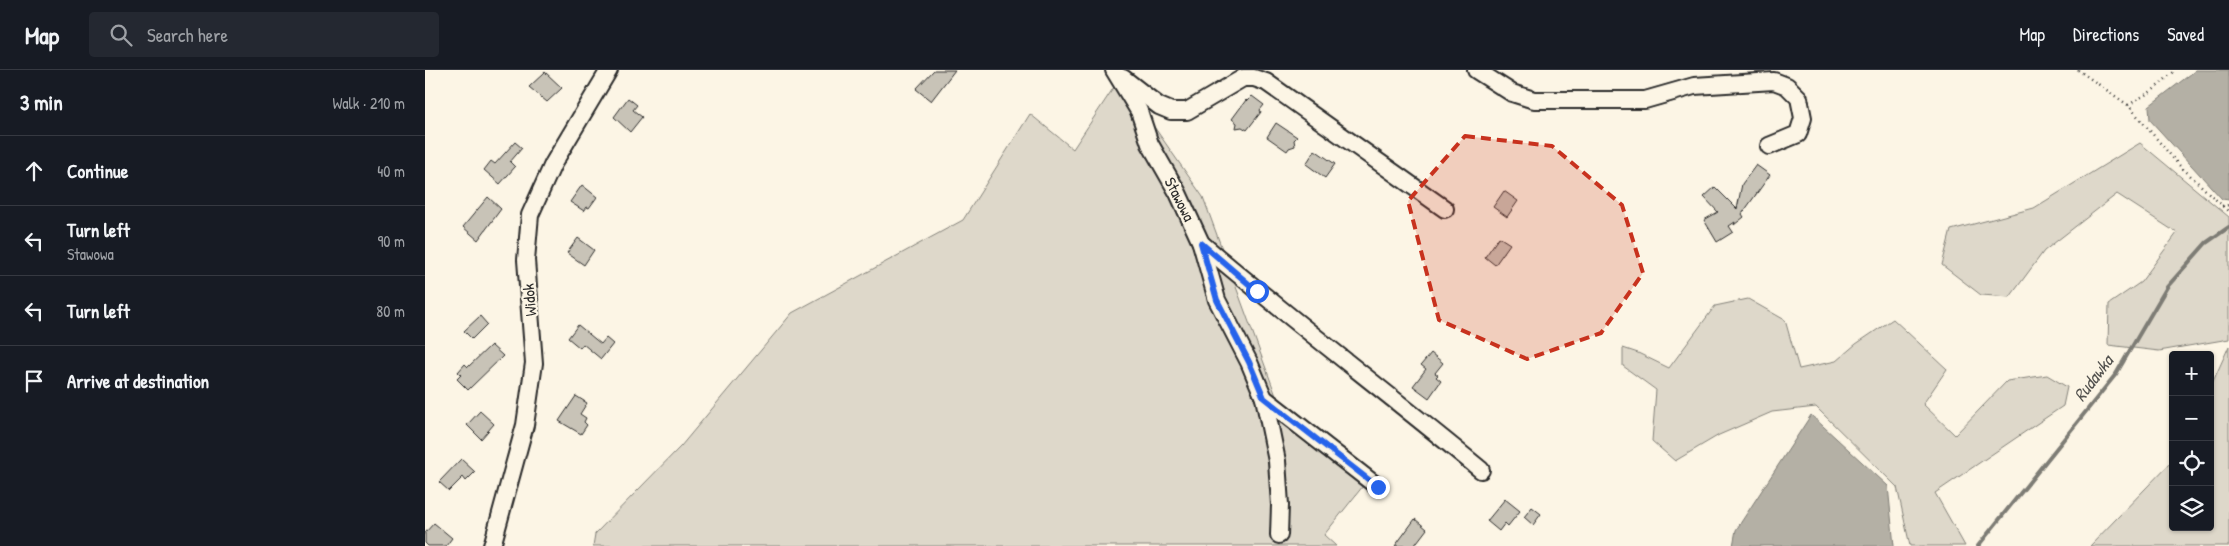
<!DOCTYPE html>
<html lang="en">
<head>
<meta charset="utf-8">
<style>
  :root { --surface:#171b24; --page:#242831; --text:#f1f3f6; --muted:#9ea1a6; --line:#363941 }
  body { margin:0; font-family:"Patrick Hand",sans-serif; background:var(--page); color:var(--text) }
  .controls { position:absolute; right:15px; bottom:15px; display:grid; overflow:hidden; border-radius:5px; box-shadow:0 1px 4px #0004 }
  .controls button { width:45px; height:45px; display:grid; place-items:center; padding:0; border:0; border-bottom:1px solid var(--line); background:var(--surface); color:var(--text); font:25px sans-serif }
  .stop { position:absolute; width:15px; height:15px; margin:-11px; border:4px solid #2563eb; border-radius:50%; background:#fff }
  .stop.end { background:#2563eb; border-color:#fff; box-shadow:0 1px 5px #0008 }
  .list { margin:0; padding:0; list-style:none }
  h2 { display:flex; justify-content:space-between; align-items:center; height:65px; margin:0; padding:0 20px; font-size:21px }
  h2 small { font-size:16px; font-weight:400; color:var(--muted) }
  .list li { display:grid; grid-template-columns:32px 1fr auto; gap:15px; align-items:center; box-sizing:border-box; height:70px; padding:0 20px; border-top:1px solid var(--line) }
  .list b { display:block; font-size:19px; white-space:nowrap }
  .list p { margin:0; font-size:16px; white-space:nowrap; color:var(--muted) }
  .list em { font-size:16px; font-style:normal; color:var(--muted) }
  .icon { flex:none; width:28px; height:28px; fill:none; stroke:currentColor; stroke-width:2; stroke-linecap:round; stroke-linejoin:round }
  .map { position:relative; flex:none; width:1804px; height:476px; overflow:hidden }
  header { display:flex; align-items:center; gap:30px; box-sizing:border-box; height:70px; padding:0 25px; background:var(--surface); border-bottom:1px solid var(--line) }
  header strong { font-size:24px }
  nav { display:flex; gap:28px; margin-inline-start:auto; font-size:18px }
  .search { width:350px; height:45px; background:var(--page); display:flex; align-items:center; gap:12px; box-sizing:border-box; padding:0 18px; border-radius:5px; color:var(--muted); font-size:19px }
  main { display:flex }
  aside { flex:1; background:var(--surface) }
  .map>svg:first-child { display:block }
  .green { fill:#ded8ca; stroke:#84827a }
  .water { fill:#b4b0a5; stroke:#7d7b74 }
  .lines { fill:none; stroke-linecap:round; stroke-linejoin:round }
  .stream { stroke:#7d7b74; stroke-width:4 }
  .building { fill:#c8c3b7; stroke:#2b2b2b }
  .minor-casing { stroke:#2b2b2b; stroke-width:20 }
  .path { stroke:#2b2b2b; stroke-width:2.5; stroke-dasharray:1 4; stroke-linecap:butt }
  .minor { stroke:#fcf5e5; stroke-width:16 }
  .route { stroke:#2563eb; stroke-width:6 }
  .marked { fill:#c8321e; fill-opacity:0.2; stroke:#c8321e; stroke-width:4; stroke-dasharray:10 6; stroke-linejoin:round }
  .labels { text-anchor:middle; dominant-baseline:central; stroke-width:4.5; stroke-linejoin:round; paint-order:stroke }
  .street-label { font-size:16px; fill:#2b2b2b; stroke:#fcf5e5 }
  .water-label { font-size:18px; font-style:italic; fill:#545350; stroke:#fcf5e5 }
</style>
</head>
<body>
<header>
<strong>Map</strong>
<div class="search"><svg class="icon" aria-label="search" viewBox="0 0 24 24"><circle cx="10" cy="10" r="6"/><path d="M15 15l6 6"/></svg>Search here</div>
<nav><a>Map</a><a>Directions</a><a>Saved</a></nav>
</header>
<main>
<aside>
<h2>3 min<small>Walk · 210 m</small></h2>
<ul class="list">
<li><svg class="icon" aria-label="ahead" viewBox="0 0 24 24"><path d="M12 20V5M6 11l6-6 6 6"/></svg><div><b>Continue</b></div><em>40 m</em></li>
<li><svg class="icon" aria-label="left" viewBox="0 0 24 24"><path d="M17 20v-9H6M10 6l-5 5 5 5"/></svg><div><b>Turn left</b><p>Stawowa</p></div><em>90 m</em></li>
<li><svg class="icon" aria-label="left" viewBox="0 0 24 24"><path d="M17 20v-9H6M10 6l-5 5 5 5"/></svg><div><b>Turn left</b></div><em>80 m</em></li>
<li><svg class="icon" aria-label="arrive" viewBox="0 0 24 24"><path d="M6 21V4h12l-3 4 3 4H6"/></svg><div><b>Arrive at destination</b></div></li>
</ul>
</aside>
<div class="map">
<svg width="1804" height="476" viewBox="0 0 1804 476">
  <rect width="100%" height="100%" fill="#fcf5e5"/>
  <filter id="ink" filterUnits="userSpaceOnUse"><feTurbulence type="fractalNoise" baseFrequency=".02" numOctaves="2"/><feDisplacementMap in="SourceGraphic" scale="10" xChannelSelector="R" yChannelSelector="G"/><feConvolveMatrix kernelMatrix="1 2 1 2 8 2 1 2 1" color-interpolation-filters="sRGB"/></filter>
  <g filter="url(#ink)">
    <g class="green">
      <polygon points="695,8 778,127 854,334 946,406 899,465 911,476 168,476 170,464 256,376 367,243 538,150 605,44 648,79"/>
      <polygon points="1715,73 1804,147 1804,269 1734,281 1683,275 1684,234 1716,212 1752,163 1692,124 1619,181 1585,227 1556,225 1517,195 1526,160 1609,138"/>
      <polygon points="1323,229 1360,250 1374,299 1411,291 1431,274 1468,249 1522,299 1498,334 1530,365 1582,311 1622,305 1642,317 1638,336 1510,423 1540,476 1485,476 1472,417 1391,337 1347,342 1294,365 1250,391 1227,371 1231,320 1198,296 1198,278 1213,283 1244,298 1290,236"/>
      <polygon points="1804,276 1804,476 1665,476 1748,390 1748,457 1785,457 1785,318"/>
    </g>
    <g class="water">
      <polygon points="1771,0 1804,0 1804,130 1797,129 1725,50 1724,36"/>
      <polygon points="1386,345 1463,416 1469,476 1308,476 1311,460"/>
    </g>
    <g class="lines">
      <polyline class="stream" points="1553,476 1691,304 1742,217 1781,173 1804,157"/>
    </g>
    <g class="building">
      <polygon points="509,0 530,0 506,31 491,19"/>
      <polygon points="120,2 137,18 122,32 104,17"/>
      <polygon points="827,26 839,35 835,40 836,42 822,60 817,57 811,58 812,53 807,49 821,30 822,31"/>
      <polygon points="203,28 212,35 208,40 217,47 205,62 189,47"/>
      <polygon points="851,53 872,67 869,70 870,76 864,78 862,81 842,67"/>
      <polygon points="90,72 97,78 85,92 90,97 75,114 59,100 66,91 70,94"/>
      <polygon points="890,80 910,94 900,108 881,94"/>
      <polygon points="1331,95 1345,105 1317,144 1319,147 1309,155 1310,152 1304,156 1308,162 1292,172 1279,150 1293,142 1279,127 1290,117 1312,139 1317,114"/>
      <polygon points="157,115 172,127 164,138 162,137 159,141 145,132"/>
      <polygon points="1079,121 1093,131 1082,147 1068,137"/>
      <polygon points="63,127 76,139 53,170 38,157"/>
      <polygon points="1074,167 1085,174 1070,195 1060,187"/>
      <polygon points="153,168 169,180 159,195 142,183"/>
      <polygon points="55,246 62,254 47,269 39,261"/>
      <polygon points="153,255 176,274 181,268 188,274 176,289 158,274 155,278 143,268"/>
      <polygon points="66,275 78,286 43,320 32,309 36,305 33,302 40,294 43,297"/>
      <polygon points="1006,283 1018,293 1010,303 1013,305 1011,307 1016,311 1004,328 988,316 1001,299 996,295"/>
      <polygon points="151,326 162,333 155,344 161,348 159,352 162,355 156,364 134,351"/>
      <polygon points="55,341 69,354 56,369 42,355"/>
      <polygon points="36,389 50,402 41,411 38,407 24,421 14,412"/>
      <polygon points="1080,429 1095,441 1083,456 1080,453 1074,461 1062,451"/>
      <polygon points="1107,437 1116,444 1108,455 1099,447"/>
      <polygon points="990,449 1002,459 989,476 970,476"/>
      <polygon points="9,453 27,468 21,476 3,476 0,473 0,463"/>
    </g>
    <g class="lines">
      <defs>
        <g id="minor">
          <polyline points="689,0 714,41 725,74 753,123 776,173 792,230 824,292 839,328 852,391 855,435 854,465"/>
          <polyline points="1051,0 1087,23 1109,30 1220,30 1269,16 1349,11 1362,16 1374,28 1378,48 1373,64 1344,76"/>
          <polyline points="698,8 734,36 746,41 762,41 818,8 829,8 841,12 1020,139"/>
          <path d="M776,173C867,251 963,323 1056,400"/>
          <polyline points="839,328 953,417"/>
          <polyline points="67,476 100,355 109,293 101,190 105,145 128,94 184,0"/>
        </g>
      </defs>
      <use href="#minor" class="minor-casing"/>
      <g class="path">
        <polyline points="1653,0 1703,35 1753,94 1804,142"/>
        <polyline points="1703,35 1727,21 1751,0"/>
        <polyline points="1797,136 1804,135"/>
      </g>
      <use href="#minor" class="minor"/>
    </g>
  </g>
  <g class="lines" filter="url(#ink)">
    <polyline class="route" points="832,221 776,173 792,230 824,292 839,328 953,417"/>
  </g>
  <path class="marked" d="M1040,66L1127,76L1197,135L1218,203L1176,263L1102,289L1014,250L983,131Z"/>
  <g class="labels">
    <g class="street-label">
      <text transform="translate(755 129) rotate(63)">Stawowa</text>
      <text transform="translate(104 230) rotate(-95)">Widok</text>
    </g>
    <g class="water-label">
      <text transform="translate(1668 308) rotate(-53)">Rudawka</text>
    </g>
  </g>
</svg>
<div class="controls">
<button>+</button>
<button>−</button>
<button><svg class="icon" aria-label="locate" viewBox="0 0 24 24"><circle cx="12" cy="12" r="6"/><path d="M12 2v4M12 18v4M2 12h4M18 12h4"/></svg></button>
<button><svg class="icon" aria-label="layers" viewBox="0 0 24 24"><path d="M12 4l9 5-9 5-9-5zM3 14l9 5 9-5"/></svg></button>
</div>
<div class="stop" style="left:832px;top:221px"></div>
<div class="stop end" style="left:953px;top:417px"></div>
</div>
</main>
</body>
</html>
